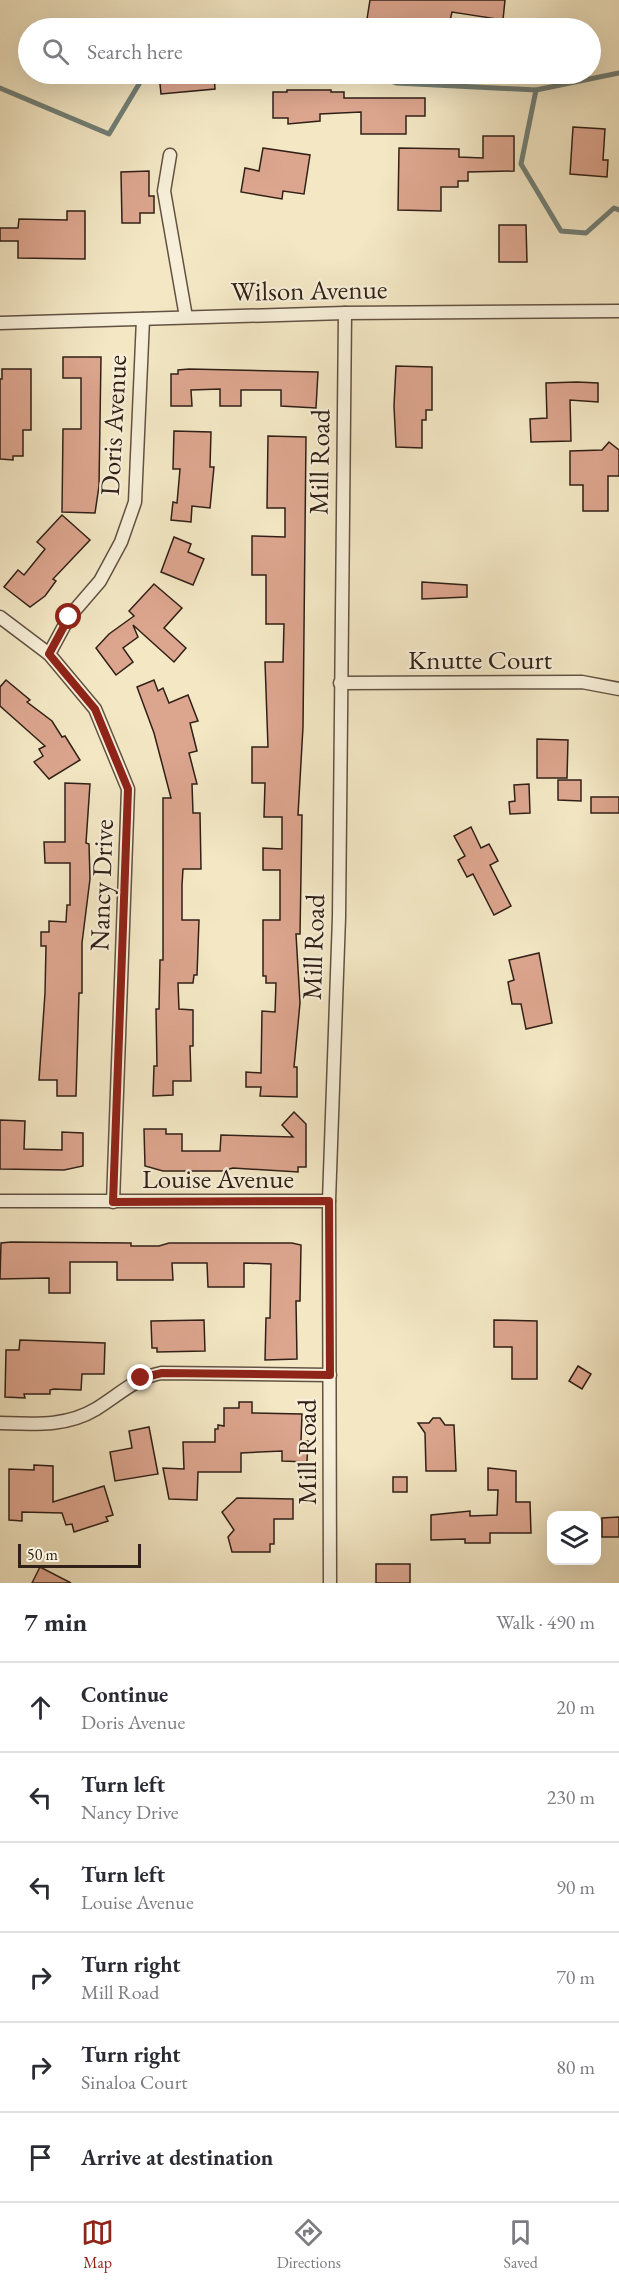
<!DOCTYPE html>
<html lang="en">
<head>
<meta charset="utf-8">
<style>
  :root { --surface:#fff; --page:#f2f2f3; --text:#2b2b33; --muted:#7c7c81; --line:#e1e1e2; --accent:#8f2418 }
  body { margin:0; font-family:"EB Garamond",serif; background:var(--page); color:var(--text) }
  .controls { position:absolute; right:18px; bottom:18px; display:grid; overflow:hidden; border-radius:12px; box-shadow:0 6px 24px #0002 }
  .controls button { width:54px; height:54px; display:grid; place-items:center; padding:0; border:0; border-bottom:2px solid var(--line); background:var(--surface); color:var(--text); font:30px sans-serif }
  .scale { position:absolute; left:18px; bottom:15px; width:123px; box-sizing:border-box; padding-left:6px; border:3px solid #312017; border-top:0; font-size:16px; line-height:21px; white-space:nowrap; color:#312017; -webkit-text-stroke:4px #f7efd9; paint-order:stroke }
  .stop { position:absolute; width:18px; height:18px; margin:-14px; border:4px solid #8f2418; border-radius:50%; background:#fff }
  .stop.end { background:#8f2418; border-color:#fff; box-shadow:0 2px 6px #0008 }
  .list { margin:0; padding:0; list-style:none }
  h2 { display:flex; justify-content:space-between; align-items:center; height:78px; margin:0; padding:0 24px; font-size:26px }
  h2 small { font-size:20px; font-weight:400; color:var(--muted) }
  .list li { display:grid; grid-template-columns:39px 1fr auto; gap:18px; align-items:center; box-sizing:border-box; height:90px; padding:0 24px; border-top:2px solid var(--line) }
  .list b { display:block; font-size:22px; white-space:nowrap }
  .list p { margin:0; font-size:20px; white-space:nowrap; color:var(--muted) }
  .list em { font-size:20px; font-style:normal; color:var(--muted) }
  .icon { flex:none; width:33px; height:33px; fill:none; stroke:currentColor; stroke-width:2; stroke-linecap:round; stroke-linejoin:round }
  .map { position:relative; flex:none; width:619px; height:1583px; overflow:hidden }
  .search { position:absolute; background:var(--surface); box-shadow:0 6px 24px #0002; left:18px; right:18px; top:18px; height:66px; display:flex; align-items:center; gap:15px; box-sizing:border-box; padding:0 21px; border-radius:33px; color:var(--muted); font-size:22px }
  .sheet { height:618px; background:var(--surface) }
  nav { display:flex; justify-content:space-around; align-items:center; box-sizing:border-box; height:84px; border-top:2px solid var(--line); background:var(--surface); font-size:16px; color:var(--muted) }
  nav a { display:grid; justify-items:center; gap:3px }
  nav .on { color:var(--accent) }
  .map>svg:first-child { display:block }
  .lines { fill:none; stroke-linecap:round; stroke-linejoin:round }
  .stream { stroke:#717f77; stroke-width:5 }
  .building { fill:#dca58e; stroke:#312017; stroke-width:1.5 }
  .street-casing { stroke:#625242; stroke-width:15 }
  .street { stroke:#f7efd9; stroke-width:12 }
  .route { stroke:#8f2418; stroke-width:8 }
  .labels { text-anchor:middle; dominant-baseline:central; stroke-width:4.5; stroke-linejoin:round; paint-order:stroke }
  .street-label { font-size:27px; fill:#312017; stroke:#f7efd9 }
</style>
</head>
<body>
<div class="map">
<svg width="619" height="1583" viewBox="0 0 619 1583">
  <rect width="100%" height="100%" fill="#f3e7c4"/>
  <filter id="stains"><feTurbulence type="fractalNoise" baseFrequency=".00333" numOctaves="4"/><feColorMatrix values="0 0 0 0 .2 0 0 0 0 .09 0 0 0 0 .02 0 0 0 .5 -.17"/></filter>
  <radialGradient id="worn" r=".72"><stop offset=".6" stop-color="#630" stop-opacity="0"/><stop offset="1" stop-color="#630" stop-opacity=".3"/></radialGradient>
  <g class="lines">
    <g class="stream">
      <polyline points="242,28 252,23 266,28"/>
      <polyline points="374,74 396,83 536,90 521,164 561,231 586,233 614,208 619,210"/>
      <polyline points="0,88 109,134 145,74"/>
      <polyline points="536,90 619,73"/>
    </g>
  </g>
  <g class="building">
    <polygon points="370,0 505,0 503,20 452,12 450,21 432,21 432,24 418,22 417,26 367,19"/>
    <polygon points="159,74 214,74 215,89 161,94"/>
    <polygon points="287,90 331,90 331,92 344,92 344,98 425,98 425,116 406,116 406,134 361,134 361,112 320,114 320,121 288,124 288,118 273,118 273,92 287,92"/>
    <polygon points="573,127 605,129 603,160 608,160 607,177 570,174"/>
    <polygon points="483,136 514,136 514,171 468,172 468,181 458,181 458,187 441,187 441,211 398,210 399,148 459,149 459,157 483,158"/>
    <polygon points="263,148 310,155 304,194 283,191 282,199 241,192 245,168 259,171"/>
    <polygon points="149,171 149,196 154,196 154,213 140,213 140,223 122,223 121,172"/>
    <polygon points="67,211 85,211 85,259 18,258 18,241 0,241 0,228 18,228 19,219 67,220"/>
    <polygon points="499,225 526,225 527,262 499,262"/>
    <polygon points="63,357 101,357 99,486 95,513 62,512 63,429 81,429 81,378 63,378"/>
    <polygon points="396,366 432,367 432,410 426,410 426,420 422,420 422,448 396,447 394,406"/>
    <polygon points="2,369 31,369 31,430 23,430 23,456 13,456 13,460 0,459 0,379 2,379"/>
    <polygon points="189,369 318,372 316,408 281,406 281,390 241,390 241,406 220,406 220,389 191,390 192,406 171,406 171,374 178,374 178,370"/>
    <polygon points="577,382 598,383 598,402 570,400 571,441 531,442 530,419 547,418 546,383"/>
    <polygon points="174,431 211,432 210,467 214,467 210,508 192,506 191,522 171,520 173,502 177,503 180,469 173,469"/>
    <polygon points="268,436 306,437 303,727 298,815 302,815 300,934 296,934 300,1003 294,1067 297,1067 297,1097 260,1096 261,1087 246,1087 246,1072 261,1073 262,1011 275,1012 276,983 266,983 266,976 263,976 263,920 280,920 280,870 263,870 263,848 282,849 282,817 264,817 265,783 252,783 252,747 268,747 265,662 283,662 284,624 266,624 266,575 252,575 252,536 285,537 285,508 267,508"/>
    <polygon points="609,442 619,450 619,476 608,476 608,511 583,511 583,485 570,485 570,451 602,450"/>
    <polygon points="62,515 90,540 53,579 56,581 45,596 30,607 4,587 18,570 24,575 45,549 37,542"/>
    <polygon points="174,537 191,544 188,552 204,559 193,585 161,572"/>
    <polygon points="422,582 467,585 467,597 422,599"/>
    <polygon points="154,584 182,608 164,628 186,648 174,662 133,625 138,637 123,648 133,662 116,675 96,648 109,634 134,616 129,611"/>
    <polygon points="6,680 30,700 27,702 52,721 62,737 65,736 80,760 49,779 34,762 43,756 39,749 45,746 0,706 0,687"/>
    <polygon points="154,680 158,691 163,688 169,703 188,695 198,721 190,723 197,751 189,753 197,784 192,784 193,813 200,813 201,869 183,869 182,885 182,920 199,920 197,975 194,975 193,983 178,983 179,1009 193,1010 193,1046 190,1046 191,1081 173,1081 173,1095 153,1096 154,1066 157,1066 156,1009 159,1009 160,960 163,960 163,798 171,798 154,733 137,687"/>
    <polygon points="537,739 568,740 567,778 537,778"/>
    <polygon points="558,780 581,780 581,801 558,800"/>
    <polygon points="65,783 90,784 86,843 89,844 90,879 82,943 82,993 79,993 76,1096 57,1096 57,1080 39,1080 45,993 46,946 41,946 41,932 49,932 49,921 66,922 67,905 70,905 70,863 45,863 44,842 65,842"/>
    <polygon points="529,784 530,813 510,814 509,802 515,801 514,785"/>
    <rect x="591" y="797" width="28" height="16"/>
    <polygon points="471,827 481,848 489,844 498,861 490,865 511,906 494,915 473,874 467,877 458,860 465,856 454,836"/>
    <polygon points="539,953 552,1023 526,1029 521,1004 512,1004 508,982 514,980 509,960"/>
    <polygon points="294,1112 306,1124 306,1167 298,1167 298,1172 233,1168 222,1171 163,1171 145,1166 144,1129 166,1129 166,1134 182,1134 182,1151 220,1151 221,1135 293,1137 282,1125"/>
    <polygon points="0,1120 25,1121 24,1149 62,1150 62,1132 83,1133 83,1166 64,1170 0,1169"/>
    <polygon points="11,1242 131,1243 131,1246 159,1246 169,1243 292,1243 301,1245 300,1301 296,1301 297,1359 265,1360 266,1318 270,1318 271,1264 244,1263 244,1287 208,1287 207,1263 172,1263 173,1280 117,1280 117,1262 70,1262 70,1293 49,1293 49,1278 0,1279 1,1243"/>
    <polygon points="204,1320 205,1351 157,1352 157,1348 152,1348 151,1321"/>
    <polygon points="494,1320 537,1321 537,1379 512,1379 512,1347 494,1347"/>
    <polygon points="20,1340 105,1343 104,1374 82,1374 81,1390 54,1389 50,1390 50,1394 24,1394 25,1398 5,1397 6,1350 19,1350"/>
    <polygon points="578,1366 591,1374 582,1389 569,1381"/>
    <polygon points="239,1402 252,1402 252,1413 302,1414 301,1441 308,1441 307,1462 282,1461 282,1451 241,1453 241,1472 198,1472 197,1500 169,1499 163,1468 184,1469 183,1442 215,1442 215,1429 218,1429 218,1425 224,1426 224,1408 239,1408"/>
    <polygon points="433,1418 440,1418 445,1425 454,1425 456,1471 426,1471 425,1433 418,1423 429,1423"/>
    <polygon points="149,1427 158,1474 115,1481 110,1452 132,1448 129,1431"/>
    <polygon points="34,1465 53,1466 53,1502 104,1486 113,1515 106,1517 108,1521 74,1532 72,1524 66,1525 62,1513 22,1512 22,1521 9,1520 9,1469 34,1470"/>
    <polygon points="488,1468 516,1471 516,1502 530,1502 531,1533 490,1533 490,1543 465,1543 465,1539 431,1540 431,1515 470,1511 470,1516 497,1515 498,1490 488,1490"/>
    <rect x="393" y="1477" width="14" height="15"/>
    <polygon points="237,1498 293,1499 293,1519 274,1519 274,1544 270,1544 270,1552 232,1552 228,1537 234,1530 222,1512"/>
    <polygon points="619,1517 619,1537 602,1537 602,1518"/>
    <rect x="376" y="1564" width="34" height="19"/>
    <polygon points="40,1567 71,1583 32,1583"/>
  </g>
  <g class="lines">
    <defs>
      <g id="street">
        <polyline points="170,155 164,191 186,317"/>
        <polyline points="0,323 345,313 619,311"/>
        <polyline points="0,617 49,654 95,709 128,789 113,1202"/>
        <polyline points="49,654 69,617 100,581 121,542 135,502 143,319"/>
        <polyline points="340,683 582,682 619,689"/>
        <polyline points="0,1201 329,1201"/>
        <path d="M0,1423C34,1424 66,1427 96,1409C120,1394 134,1379 161,1373L330,1375"/>
        <polyline points="330,1583 329,1201 339,917 345,313"/>
      </g>
    </defs>
    <use href="#street" class="street-casing"/>
    <use href="#street" class="street"/>
  </g>
  <g class="lines">
    <polyline class="route" points="69,617 49,654 95,709 128,789 113,1202 329,1201 330,1375 162,1373 141,1378"/>
  </g>
  <g class="labels">
    <g class="street-label">
      <text transform="translate(309 290) rotate(-1)">Wilson Avenue</text>
      <text transform="translate(113 425) rotate(-87)">Doris Avenue</text>
      <text transform="translate(319 462) rotate(-89)">Mill Road</text>
      <text x="480" y="659">Knutte Court</text>
      <text transform="translate(101 885) rotate(-88)">Nancy Drive</text>
      <text transform="translate(313 947) rotate(-88)">Mill Road</text>
      <text x="218" y="1178">Louise Avenue</text>
      <text transform="translate(306 1452) rotate(-90)">Mill Road</text>
    </g>
  </g>
  <rect width="100%" height="100%" filter="url(#stains)"/>
  <rect width="100%" height="100%" fill="url(#worn)"/>
</svg>
<div class="controls">
<button><svg class="icon" aria-label="layers" viewBox="0 0 24 24"><path d="M12 4l9 5-9 5-9-5zM3 14l9 5 9-5"/></svg></button>
</div>
<div class="scale">50 m</div>
<div class="stop" style="left:69px;top:617px"></div>
<div class="stop end" style="left:141px;top:1378px"></div>
<div class="search"><svg class="icon" aria-label="search" viewBox="0 0 24 24"><circle cx="10" cy="10" r="6"/><path d="M15 15l6 6"/></svg>Search here</div>
</div>
<section class="sheet">
<h2>7 min<small>Walk · 490 m</small></h2>
<ul class="list">
<li><svg class="icon" aria-label="ahead" viewBox="0 0 24 24"><path d="M12 20V5M6 11l6-6 6 6"/></svg><div><b>Continue</b><p>Doris Avenue</p></div><em>20 m</em></li>
<li><svg class="icon" aria-label="left" viewBox="0 0 24 24"><path d="M17 20v-9H6M10 6l-5 5 5 5"/></svg><div><b>Turn left</b><p>Nancy Drive</p></div><em>230 m</em></li>
<li><svg class="icon" aria-label="left" viewBox="0 0 24 24"><path d="M17 20v-9H6M10 6l-5 5 5 5"/></svg><div><b>Turn left</b><p>Louise Avenue</p></div><em>90 m</em></li>
<li><svg class="icon" aria-label="right" viewBox="0 0 24 24"><path d="M7 20v-9h11M14 6l5 5-5 5"/></svg><div><b>Turn right</b><p>Mill Road</p></div><em>70 m</em></li>
<li><svg class="icon" aria-label="right" viewBox="0 0 24 24"><path d="M7 20v-9h11M14 6l5 5-5 5"/></svg><div><b>Turn right</b><p>Sinaloa Court</p></div><em>80 m</em></li>
<li><svg class="icon" aria-label="arrive" viewBox="0 0 24 24"><path d="M6 21V4h12l-3 4 3 4H6"/></svg><div><b>Arrive at destination</b></div></li>
</ul>
</section>
<nav>
<a class="on"><svg class="icon" aria-label="map" viewBox="0 0 24 24"><path d="M3 6l6-2 6 2 6-2v14l-6 2-6-2-6 2zM9 4v14M15 6v14"/></svg>Map</a>
<a><svg class="icon" aria-label="directions" viewBox="0 0 24 24"><path d="M12 3l9 9-9 9-9-9zM9 14v-3h6M13 9l2 2-2 2"/></svg>Directions</a>
<a><svg class="icon" aria-label="saved" viewBox="0 0 24 24"><path d="M7 4h10v16l-5-4-5 4z"/></svg>Saved</a>
</nav>
</body>
</html>
